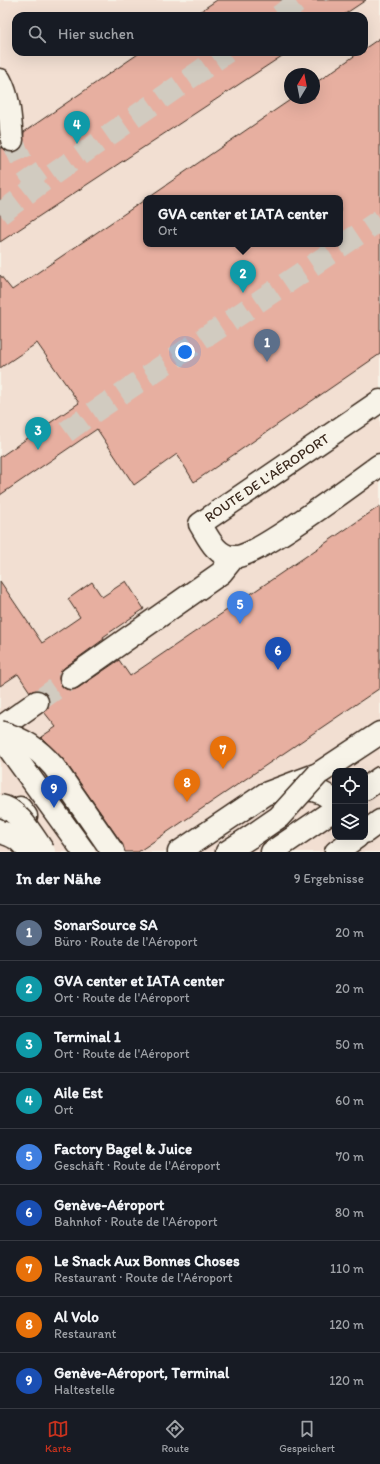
<!DOCTYPE html>
<html lang="de">
<head>
<meta charset="utf-8">
<style>
  :root { --surface:#171b24; --page:#20242c; --text:#f1f3f6; --muted:#9ea1a6; --line:#363941; --accent:#c8321e }
  body { margin:0; font-family:Itim,sans-serif; background:var(--page); color:var(--text) }
  .controls { position:absolute; right:12px; bottom:12px; display:grid; overflow:hidden; border-radius:8px; box-shadow:0 4px 16px #0002 }
  .controls button { width:36px; height:36px; display:grid; place-items:center; padding:0; border:0; border-bottom:1px solid var(--line); background:var(--surface); color:var(--text); font:20px sans-serif }
  .compass { position:absolute; left:284px; top:68px; width:36px; height:36px; border-radius:50%; background:var(--surface); box-shadow:0 4px 16px #0002; rotate:10deg }
  .you { position:absolute; left:185px; top:352px; width:14px; height:14px; margin:-10px; border:3px solid #fff; border-radius:50%; background:#1a73e8; box-shadow:0 0 0 6px #1a73e833 }
  .badge { display:grid; place-items:center; width:26px; height:26px; border-radius:50%; background:var(--accent); color:#fff; font-size:13px; font-weight:700 }
  .pin { position:absolute; translate:-50% -33px; filter:drop-shadow(0 1px 2px #0008) }
  .pin::after { content:''; position:absolute; top:21px; width:14px; height:12px; background:inherit; clip-path:polygon(0 0,100% 0,50% 100%) }
  .popup { position:absolute; left:143px; top:195px; width:200px; height:52px; box-sizing:border-box; display:grid; place-content:center; border-radius:8px; background:var(--surface); filter:drop-shadow(0 1px 3px #0005); font-size:13px; white-space:nowrap; color:var(--muted) }
  .popup b { font-size:15px; color:var(--text) }
  .popup::after { content:''; position:absolute; left:50%; top:100%; margin-left:-8px; border:8px solid transparent; border-top-color:var(--surface) }
  .list { margin:0; padding:0; list-style:none }
  h2 { display:flex; justify-content:space-between; align-items:center; height:52px; margin:0; padding:0 16px; font-size:17px }
  h2 small { font-size:13px; font-weight:400; color:var(--muted) }
  .list li { display:grid; grid-template-columns:26px 1fr auto; gap:12px; align-items:center; box-sizing:border-box; height:56px; padding:0 16px; border-top:1px solid var(--line) }
  .list b { display:block; font-size:15px; white-space:nowrap }
  .list p { margin:0; font-size:13px; white-space:nowrap; color:var(--muted) }
  .list em { font-size:13px; font-style:normal; color:var(--muted) }
  .icon { flex:none; width:22px; height:22px; fill:none; stroke:currentColor; stroke-width:2; stroke-linecap:round; stroke-linejoin:round }
  .map { position:relative; flex:none; width:380px; height:852px; overflow:hidden }
  .search { position:absolute; background:var(--surface); box-shadow:0 4px 16px #0002; left:12px; right:12px; top:12px; height:44px; display:flex; align-items:center; gap:10px; box-sizing:border-box; padding:0 14px; border-radius:12px; color:var(--muted); font-size:15px }
  .sheet { height:556px; background:var(--surface) }
  nav { display:flex; justify-content:space-around; align-items:center; box-sizing:border-box; height:56px; border-top:1px solid var(--line); background:var(--surface); font-size:11px; color:var(--muted) }
  nav a { display:grid; justify-items:center; gap:2px }
  nav .on { color:var(--accent) }
  .map>svg:first-child { display:block }
  .built { fill:#f2dfd2; fill-rule:evenodd }
  .building { fill:#e7afa0; stroke:#3b2a1e }
  .lines { fill:none; stroke-linecap:round; stroke-linejoin:round }
  .minor-tunnel { stroke:#d1cbc0; stroke-width:22; stroke-dasharray:22 11; stroke-linecap:butt }
  .minor-casing { stroke:#3b2a1e; stroke-width:25 }
  .major-casing { stroke:#3b2a1e; stroke-width:25 }
  .minor { stroke:#f7f3e8; stroke-width:22 }
  .major { stroke:#f7f3e8; stroke-width:22 }
  .minor-bridge-casing { stroke:#3b2a1e; stroke-width:25; stroke-linecap:butt }
  .minor-bridge { stroke:#f7f3e8; stroke-width:22 }
  .labels { text-anchor:middle; dominant-baseline:central; stroke-width:3; stroke-linejoin:round; paint-order:stroke }
  .street-label { font-size:14px; fill:#3b2a1e; stroke:#f7f3e8 }
</style>
</head>
<body>
<div class="map">
<svg width="380" height="852" viewBox="0 0 380 852">
  <rect width="100%" height="100%" fill="#f7f3e8"/>
  <filter id="ink" filterUnits="userSpaceOnUse"><feTurbulence type="fractalNoise" baseFrequency=".025" numOctaves="2"/><feDisplacementMap in="SourceGraphic" scale="8" xChannelSelector="R" yChannelSelector="G"/><feConvolveMatrix kernelMatrix="1 2 1 2 8 2 1 2 1" color-interpolation-filters="sRGB"/></filter>
  <g filter="url(#ink)">
    <path class="built" d="M0,0H380V852H0ZM16,16H364V52H16ZM290,74H314V98H290ZM146,198H340V244H146ZM335,771H365V837H335Z"/>
    <g class="building">
      <polygon points="217,0 366,0 342,16 193,16"/>
      <polygon points="380,38 380,354 194,482 177,454 134,485 97,429 0,495 0,457 79,403 37,343 0,368 0,275 12,290 146,199 146,244 340,244 340,198 147,198 293,98 314,98 314,84 360,52 364,52 364,49"/>
      <polygon points="141,52 288,52 0,242 0,149 2,147 6,151 13,152 19,150 23,145 24,132"/>
      <polygon points="380,506 380,688 138,852 125,852 123,845 64,760 41,737 56,727 44,712 48,708 49,701 47,695 43,691 36,690 30,692 18,674 0,686 0,581 42,643 80,617 68,599 92,582 102,597 126,581 144,609 103,637 104,639 64,668 60,673 59,679 61,685 66,689 72,690 78,688 119,660 130,676"/>
    </g>
    <g class="lines">
      <g class="minor-tunnel">
        <polyline points="279,16 301,0"/>
        <polyline points="12,140 23,164 38,185"/>
        <polyline points="0,214 38,185 227,52"/>
        <polyline points="66,432 88,416 380,220"/>
        <polyline points="37,702 71,678"/>
      </g>
      <defs>
        <g id="minor">
          <path d="M0,80C10,99 10,119 12,140"/>
          <path d="M380,401L200,524C208,537 216,556 233,557C255,559 357,481 380,465"/>
          <polyline points="71,678 221,573 234,557"/>
          <polyline points="0,728 37,702"/>
          <path d="M289,792C306,787 323,789 335,803"/>
          <polyline points="0,821 20,808 26,816"/>
          <polyline points="365,832 380,821"/>
          <polyline points="179,852 265,794 318,774 380,733"/>
          <polyline points="227,852 250,837"/>
          <polyline points="336,852 357,837"/>
        </g>
        <g id="major">
          <polyline points="365,789 380,778"/>
          <polyline points="272,852 335,809"/>
        </g>
      </defs>
      <use href="#minor" class="minor-casing"/>
      <use href="#major" class="major-casing"/>
      <use href="#minor" class="minor"/>
      <use href="#major" class="major"/>
      <defs>
        <g id="minor-bridge">
          <path d="M0,732C24,739 37,748 54,767L113,852"/>
          <polyline points="0,736 84,852"/>
          <path d="M0,806C18,808 34,838 44,852"/>
          <path d="M0,832C15,836 20,840 29,852"/>
          <polyline points="250,837 279,817 318,774"/>
        </g>
      </defs>
      <use href="#minor-bridge" class="minor-bridge-casing"/>
      <use href="#minor-bridge" class="minor-bridge"/>
    </g>
  </g>
  <g class="labels">
    <g class="street-label">
      <text transform="translate(267 478) rotate(-34)">ROUTE DE L'AÉROPORT</text>
    </g>
  </g>
</svg>
<div class="controls">
<button><svg class="icon" aria-label="locate" viewBox="0 0 24 24"><circle cx="12" cy="12" r="6"/><path d="M12 2v4M12 18v4M2 12h4M18 12h4"/></svg></button>
<button><svg class="icon" aria-label="layers" viewBox="0 0 24 24"><path d="M12 4l9 5-9 5-9-5zM3 14l9 5 9-5"/></svg></button>
</div>
<svg class="compass" viewBox="-18 -18 36 36"><path d="M0-13l5 13h-10z" fill="#e53935"/><path d="M0 13l5-13h-10z" fill="#9ea1a6"/></svg>
<div class="you"></div>
<div class="pin badge" style="left:267px;top:362px;background:#5c6f8a">1</div>
<div class="pin badge" style="left:243px;top:293px;background:#0f9aa8">2</div>
<div class="popup"><b>GVA center et IATA center</b>Ort</div>
<div class="pin badge" style="left:38px;top:450px;background:#0f9aa8">3</div>
<div class="pin badge" style="left:77px;top:144px;background:#0f9aa8">4</div>
<div class="pin badge" style="left:240px;top:624px;background:#3f7fe0">5</div>
<div class="pin badge" style="left:278px;top:670px;background:#1a4fb4">6</div>
<div class="pin badge" style="left:223px;top:769px;background:#e8710a">7</div>
<div class="pin badge" style="left:187px;top:802px;background:#e8710a">8</div>
<div class="pin badge" style="left:54px;top:808px;background:#1a4fb4">9</div>
<div class="search"><svg class="icon" aria-label="search" viewBox="0 0 24 24"><circle cx="10" cy="10" r="6"/><path d="M15 15l6 6"/></svg>Hier suchen</div>
</div>
<section class="sheet">
<h2>In der Nähe<small>9 Ergebnisse</small></h2>
<ul class="list">
<li><span class="badge" style="background:#5c6f8a">1</span><div><b>SonarSource SA</b><p>Büro · Route de l'Aéroport</p></div><em>20 m</em></li>
<li><span class="badge" style="background:#0f9aa8">2</span><div><b>GVA center et IATA center</b><p>Ort · Route de l'Aéroport</p></div><em>20 m</em></li>
<li><span class="badge" style="background:#0f9aa8">3</span><div><b>Terminal 1</b><p>Ort · Route de l'Aéroport</p></div><em>50 m</em></li>
<li><span class="badge" style="background:#0f9aa8">4</span><div><b>Aile Est</b><p>Ort</p></div><em>60 m</em></li>
<li><span class="badge" style="background:#3f7fe0">5</span><div><b>Factory Bagel &amp; Juice</b><p>Geschäft · Route de l'Aéroport</p></div><em>70 m</em></li>
<li><span class="badge" style="background:#1a4fb4">6</span><div><b>Genève-Aéroport</b><p>Bahnhof · Route de l'Aéroport</p></div><em>80 m</em></li>
<li><span class="badge" style="background:#e8710a">7</span><div><b>Le Snack Aux Bonnes Choses</b><p>Restaurant · Route de l'Aéroport</p></div><em>110 m</em></li>
<li><span class="badge" style="background:#e8710a">8</span><div><b>Al Volo</b><p>Restaurant</p></div><em>120 m</em></li>
<li><span class="badge" style="background:#1a4fb4">9</span><div><b>Genève-Aéroport, Terminal</b><p>Haltestelle</p></div><em>120 m</em></li>
</ul>
</section>
<nav>
<a class="on"><svg class="icon" aria-label="map" viewBox="0 0 24 24"><path d="M3 6l6-2 6 2 6-2v14l-6 2-6-2-6 2zM9 4v14M15 6v14"/></svg>Karte</a>
<a><svg class="icon" aria-label="directions" viewBox="0 0 24 24"><path d="M12 3l9 9-9 9-9-9zM9 14v-3h6M13 9l2 2-2 2"/></svg>Route</a>
<a><svg class="icon" aria-label="saved" viewBox="0 0 24 24"><path d="M7 4h10v16l-5-4-5 4z"/></svg>Gespeichert</a>
</nav>
</body>
</html>
